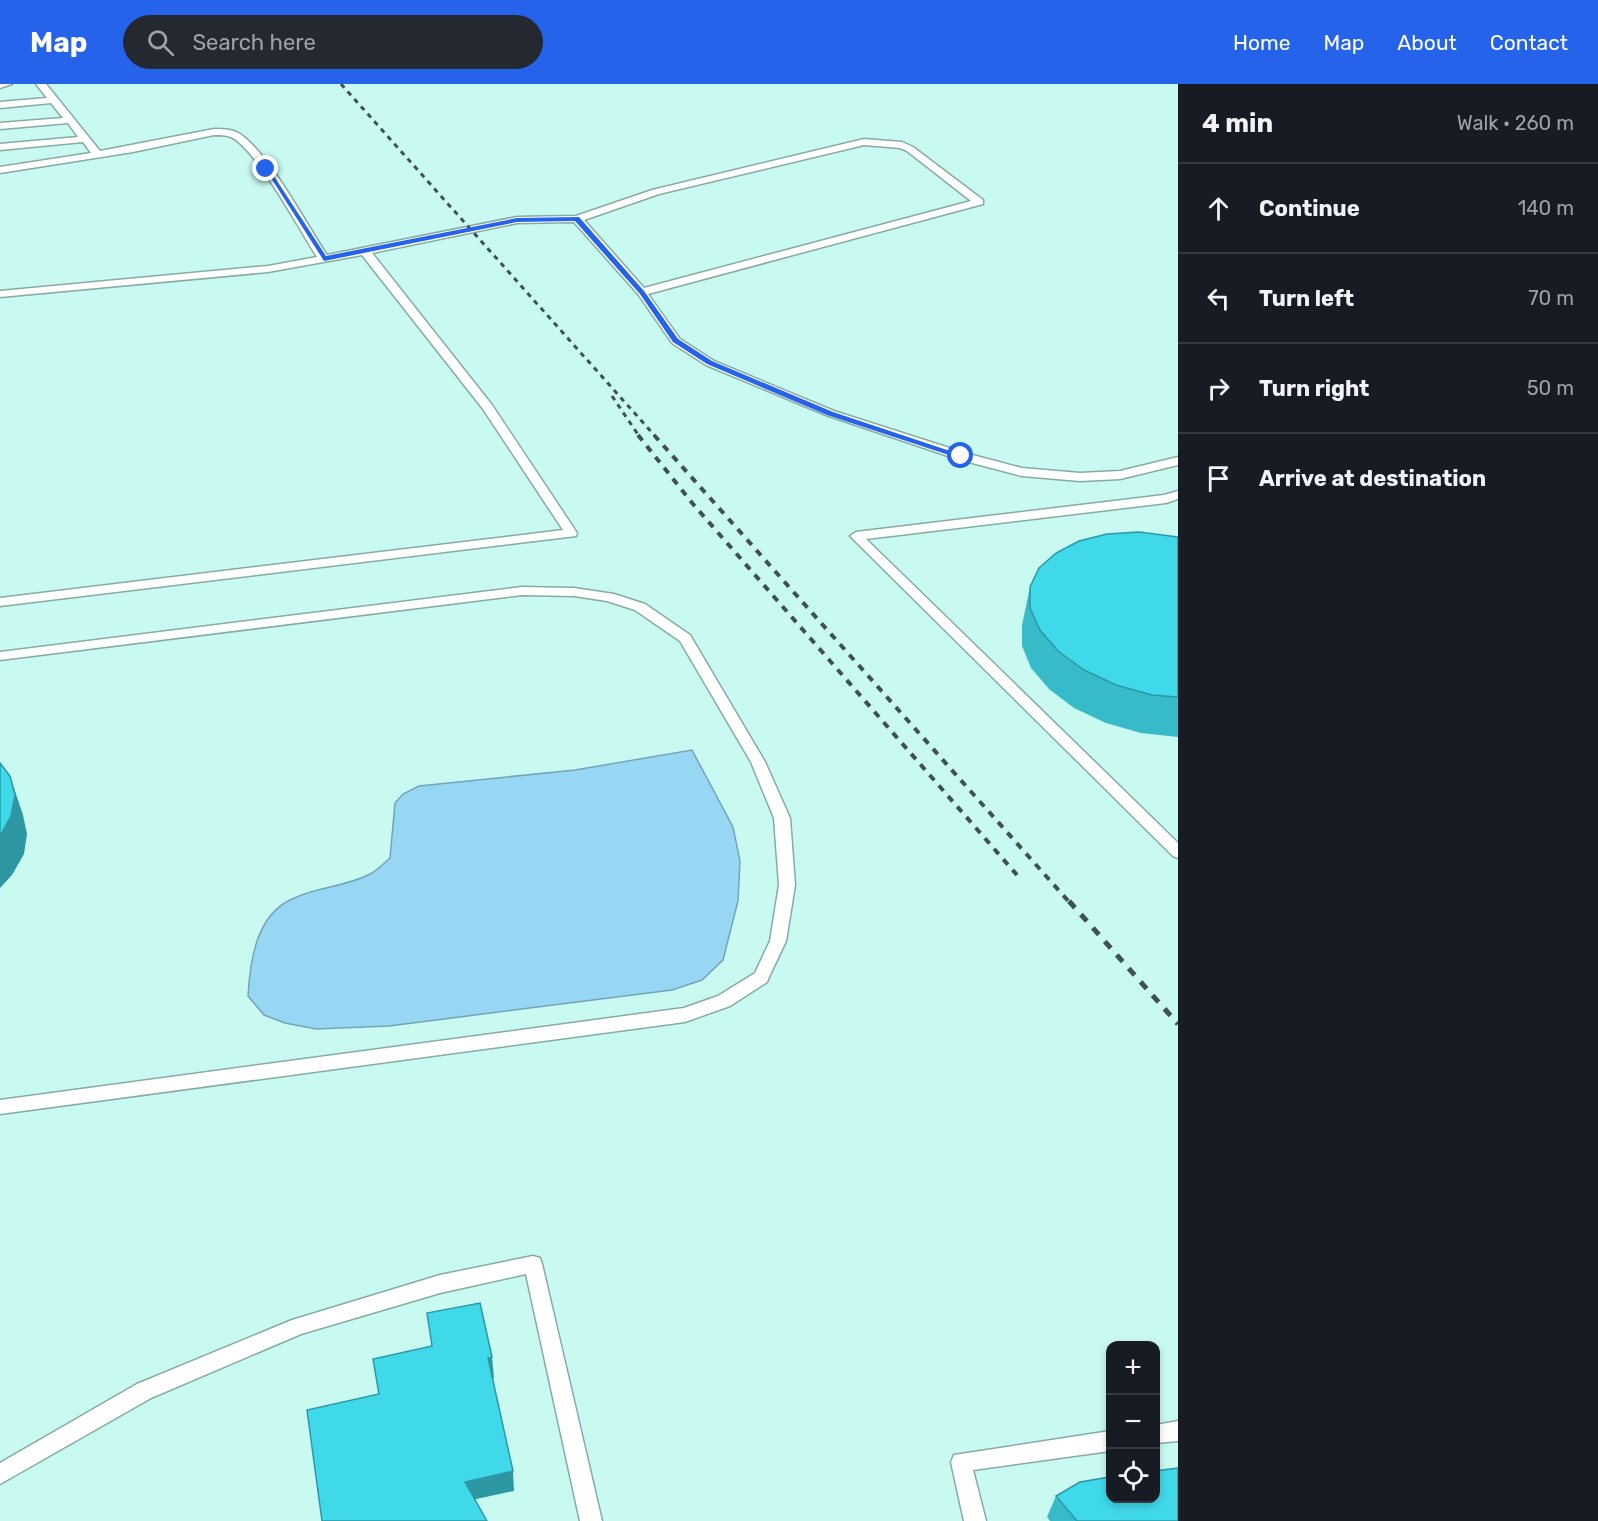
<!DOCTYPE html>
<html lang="en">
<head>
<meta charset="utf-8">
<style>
  :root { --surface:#171b24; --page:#242831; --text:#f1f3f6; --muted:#9ea1a6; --line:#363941; --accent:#2563eb }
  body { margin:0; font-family:Rubik,sans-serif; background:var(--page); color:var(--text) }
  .controls { position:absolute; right:18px; bottom:18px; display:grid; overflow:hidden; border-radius:12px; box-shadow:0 3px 9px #0003 }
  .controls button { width:54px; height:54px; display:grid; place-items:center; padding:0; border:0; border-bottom:2px solid var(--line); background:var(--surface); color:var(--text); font:30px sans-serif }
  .stop { position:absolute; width:18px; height:18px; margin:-14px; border:4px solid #2563eb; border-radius:50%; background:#fff }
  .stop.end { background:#2563eb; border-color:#fff; box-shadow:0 2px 6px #0008 }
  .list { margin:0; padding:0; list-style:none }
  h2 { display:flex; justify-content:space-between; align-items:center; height:78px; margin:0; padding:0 24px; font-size:26px }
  h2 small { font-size:20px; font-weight:400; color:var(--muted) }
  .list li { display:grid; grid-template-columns:39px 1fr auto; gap:18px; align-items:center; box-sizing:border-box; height:90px; padding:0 24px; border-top:2px solid var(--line) }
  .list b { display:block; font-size:22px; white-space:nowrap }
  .list em { font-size:20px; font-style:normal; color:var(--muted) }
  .icon { flex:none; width:33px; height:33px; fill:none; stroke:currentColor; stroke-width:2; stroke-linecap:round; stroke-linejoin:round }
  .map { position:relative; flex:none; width:1178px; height:1437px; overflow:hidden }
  header { display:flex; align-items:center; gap:36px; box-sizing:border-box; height:84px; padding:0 30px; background:var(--accent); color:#fff }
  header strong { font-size:28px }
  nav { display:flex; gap:33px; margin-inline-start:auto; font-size:21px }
  .search { width:420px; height:54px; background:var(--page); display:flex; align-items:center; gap:15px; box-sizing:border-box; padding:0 21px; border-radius:33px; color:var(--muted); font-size:22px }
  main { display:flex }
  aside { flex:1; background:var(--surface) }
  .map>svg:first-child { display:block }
  .built { fill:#c9faf2; fill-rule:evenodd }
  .water { fill:#98d7f4; stroke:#73a4b7; stroke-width:1.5 }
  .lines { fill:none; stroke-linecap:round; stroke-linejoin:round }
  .lane-casing { stroke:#86aba4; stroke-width:3 }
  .lane { fill:#fff; fill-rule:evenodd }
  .rail-far2 { stroke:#40524f; stroke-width:3; stroke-dasharray:5 5; stroke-linecap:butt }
  .rail-far1 { stroke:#40524f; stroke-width:4; stroke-dasharray:7 7; stroke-linecap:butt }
  .rail { stroke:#40524f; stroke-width:5; stroke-dasharray:9 9; stroke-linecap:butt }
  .wall { fill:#37bbc9 }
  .shaded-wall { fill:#2d98a4 }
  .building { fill:#40d9ea; stroke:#2d98a4; stroke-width:1.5 }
  .route { fill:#2563eb }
</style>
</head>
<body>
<header>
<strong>Map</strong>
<div class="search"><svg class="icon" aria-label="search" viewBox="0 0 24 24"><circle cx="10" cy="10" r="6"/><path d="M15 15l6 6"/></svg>Search here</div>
<nav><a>Home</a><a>Map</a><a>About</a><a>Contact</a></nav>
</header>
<main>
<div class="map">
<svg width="1178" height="1437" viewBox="0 0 1178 1437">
  <rect width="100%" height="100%" fill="#e0fff9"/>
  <path class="built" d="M0,0H1178V1437H0ZM1110,1262H1156V1414H1110Z"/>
  <path class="water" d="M692,666L733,743L740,777L738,817L723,876L702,896L672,906L389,942L316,945L285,939L264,931L248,912C250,877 256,831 292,815C316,803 344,803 368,791C376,788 383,780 390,774L395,719L403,710L419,702L575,686Z"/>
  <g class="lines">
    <defs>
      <g id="lane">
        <polygon points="0,0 12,0 0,4"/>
        <path d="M36,0H46L100,67L214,45C225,45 235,45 244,53C273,77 305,138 327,171L517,133L576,132L652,106L864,55L902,58L913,63L983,116V120L648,210L680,255L714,277L834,327L965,369L1022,384L1080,389L1120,387L1178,373V381L1120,395L1080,397L1022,392L957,375L826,331L706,281L672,259L638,210L574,138L517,139L372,169L492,321L577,449L576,452L0,522V514L563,446L483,325L362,171L268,188L0,213V207L268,182L317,173C298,143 262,76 236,56C229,51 223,51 214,51L133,68L0,89V83L91,69L83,58L0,66V60L78,53L68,39L0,45V39L63,34L51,19L0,24V18L47,14ZM864,61L900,64L907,67L971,117L644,204L584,136L659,110Z"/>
        <polygon points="1178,407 1178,415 1166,419 866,455 1178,759 1178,774 1173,772 850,452 856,448 1164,411"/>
        <polygon points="522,503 574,504 614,510 645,520 690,551 765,678 790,734 795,801 786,857 769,893 767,898 730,922 685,938 0,1030 0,1016 684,924 718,912 755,889 770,857 779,801 774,734 751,678 680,557 635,526 607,517 574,512 522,511 0,576 0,568"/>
        <polygon points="533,1172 540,1174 542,1180 602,1437 580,1437 526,1190 440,1209 301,1250 151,1314 0,1400 0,1379 137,1300 292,1236 440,1191"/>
        <polygon points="1178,1337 1178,1357 1156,1359 1156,1341"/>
        <polygon points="1110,1347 1110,1367 973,1386 986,1437 964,1437 951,1378 954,1371"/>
      </g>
    </defs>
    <use href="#lane" class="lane-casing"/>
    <use href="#lane" class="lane"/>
    <g class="rail-far2">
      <polyline points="341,0 655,352"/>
      <polyline points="612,312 639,352"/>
    </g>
    <g class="rail-far1">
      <polyline points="638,351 693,420 1017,791"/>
      <polyline points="654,351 1070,819"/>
    </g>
    <polyline class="rail" points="1069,817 1178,940"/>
  </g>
  <g class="wall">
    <polygon points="1178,453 1178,653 1141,649 1106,639 1074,624 1049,605 1031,584 1022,562 1022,541 1030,503"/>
    <polygon points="1056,1412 1178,1437 1050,1437 1047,1433"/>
  </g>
  <g class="shaded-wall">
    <polygon points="10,692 23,731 27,750 24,770 12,791 0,804 0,752"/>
    <polygon points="492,1273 494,1294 489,1295 488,1274"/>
    <polygon points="513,1387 514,1407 467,1417 465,1398"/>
  </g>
  <g class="building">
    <polygon points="1139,448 1178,453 1178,613 1152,611 1116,601 1084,586 1058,567 1040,546 1030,524 1030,503 1039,484 1056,469 1079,457 1107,450"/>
    <polygon points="0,679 10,692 15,711 11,732 0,752"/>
    <polygon points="480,1219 492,1273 488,1274 513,1387 465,1398 487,1437 322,1437 307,1326 379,1310 373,1275 432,1262 427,1229"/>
    <polygon points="1178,1384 1178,1437 1077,1437 1056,1412 1080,1398 1110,1393 1110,1414 1155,1414 1155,1387"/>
  </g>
  <polygon class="route" points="264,83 268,83 326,172 517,134 579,133 644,207 678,255 712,277 833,328 965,372 958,374 827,331 707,280 673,258 640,210 575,137 517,138 324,177"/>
</svg>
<div class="controls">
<button>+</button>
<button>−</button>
<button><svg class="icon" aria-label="locate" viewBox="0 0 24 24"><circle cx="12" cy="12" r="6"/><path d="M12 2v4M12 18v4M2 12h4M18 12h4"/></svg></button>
</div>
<div class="stop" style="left:961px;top:372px"></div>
<div class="stop end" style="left:266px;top:85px"></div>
</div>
<aside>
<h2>4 min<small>Walk · 260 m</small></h2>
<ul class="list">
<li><svg class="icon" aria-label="ahead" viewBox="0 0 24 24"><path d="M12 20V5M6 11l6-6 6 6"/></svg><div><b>Continue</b></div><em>140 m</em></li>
<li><svg class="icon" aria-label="left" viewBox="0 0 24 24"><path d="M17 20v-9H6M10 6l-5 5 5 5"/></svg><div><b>Turn left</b></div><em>70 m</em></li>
<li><svg class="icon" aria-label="right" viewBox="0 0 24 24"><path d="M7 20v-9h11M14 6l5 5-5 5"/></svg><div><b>Turn right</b></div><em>50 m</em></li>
<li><svg class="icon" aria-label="arrive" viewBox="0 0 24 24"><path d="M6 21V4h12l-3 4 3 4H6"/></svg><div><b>Arrive at destination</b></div></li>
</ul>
</aside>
</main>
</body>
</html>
